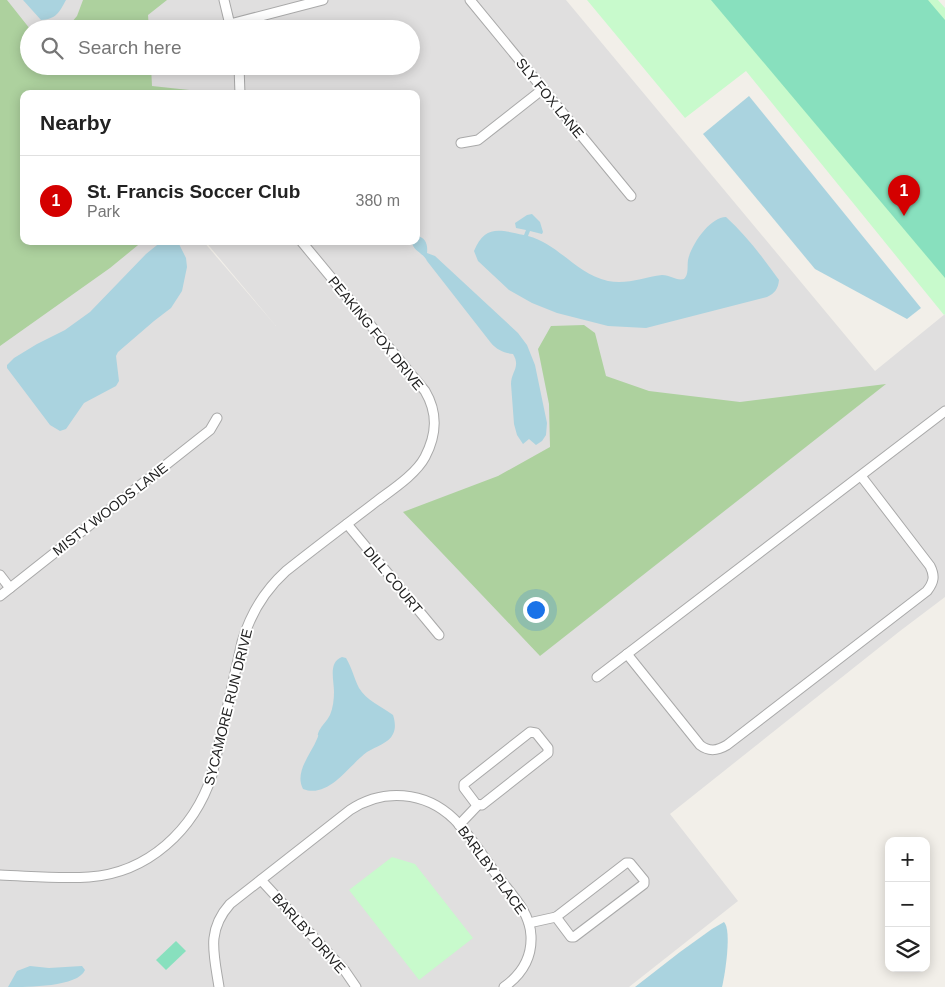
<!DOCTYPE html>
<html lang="en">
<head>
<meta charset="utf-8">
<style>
  :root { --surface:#fff; --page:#f2f2f2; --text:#222; --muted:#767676; --line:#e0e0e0; --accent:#d40000 }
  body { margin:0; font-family:Arial,sans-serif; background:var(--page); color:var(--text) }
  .controls { position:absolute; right:15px; bottom:15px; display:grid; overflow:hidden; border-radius:10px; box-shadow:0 2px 12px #0003 }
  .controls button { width:45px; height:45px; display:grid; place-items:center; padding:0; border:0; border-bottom:1px solid var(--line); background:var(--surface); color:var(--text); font:25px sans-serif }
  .you { position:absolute; left:535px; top:609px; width:18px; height:18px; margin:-12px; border:4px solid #fff; border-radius:50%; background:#1a73e8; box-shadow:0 0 0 8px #1a73e833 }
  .badge { display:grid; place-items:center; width:32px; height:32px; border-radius:50%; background:var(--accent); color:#fff; font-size:16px; font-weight:700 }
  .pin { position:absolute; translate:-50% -41px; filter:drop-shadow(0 1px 2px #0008) }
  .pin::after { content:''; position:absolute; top:26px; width:18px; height:15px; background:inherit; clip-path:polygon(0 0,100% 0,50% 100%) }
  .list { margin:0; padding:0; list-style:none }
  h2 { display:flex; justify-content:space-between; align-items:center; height:65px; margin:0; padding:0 20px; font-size:21px }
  h2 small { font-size:16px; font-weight:400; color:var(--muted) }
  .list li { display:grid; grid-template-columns:32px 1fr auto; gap:15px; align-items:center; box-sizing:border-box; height:90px; padding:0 20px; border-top:1px solid var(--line) }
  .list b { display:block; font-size:19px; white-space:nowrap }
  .list p { margin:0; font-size:16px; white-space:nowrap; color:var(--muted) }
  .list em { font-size:16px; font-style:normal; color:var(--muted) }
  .icon { flex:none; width:28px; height:28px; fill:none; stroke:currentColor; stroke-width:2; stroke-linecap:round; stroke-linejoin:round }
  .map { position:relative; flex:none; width:945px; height:987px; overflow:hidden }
  .search { position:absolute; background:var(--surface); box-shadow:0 2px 12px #0003; left:20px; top:20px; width:400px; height:55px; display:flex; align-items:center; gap:12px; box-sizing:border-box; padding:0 18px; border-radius:28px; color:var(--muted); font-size:19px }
  .panel { position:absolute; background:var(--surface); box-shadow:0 2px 12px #0003; left:20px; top:90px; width:400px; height:155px; border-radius:10px }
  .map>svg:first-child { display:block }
  .residential { fill:#e0dfdf; fill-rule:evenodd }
  .forest { fill:#add19e }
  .park { fill:#c8facc }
  .pitch { fill:#88e0be }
  .water { fill:#aad3df }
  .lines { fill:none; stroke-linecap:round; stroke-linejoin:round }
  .street-casing { stroke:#a9a9a9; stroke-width:11 }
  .street { stroke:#fff; stroke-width:9 }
  .labels { text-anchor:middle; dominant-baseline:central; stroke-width:4; stroke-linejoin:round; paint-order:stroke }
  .street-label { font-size:14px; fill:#222; stroke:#fff }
</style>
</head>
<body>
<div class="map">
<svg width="945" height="987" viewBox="0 0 945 987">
  <rect width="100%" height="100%" fill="#f2efe9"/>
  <path class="residential" d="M0,0H566L875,371L945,314V597L900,631L670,814L738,901L629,987H0V109L53,66H411V29H29ZM24,94H416V241H205L276,326L203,241H24Z"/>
  <g class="forest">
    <polygon points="0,0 7,0 30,29 29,29 29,66 151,66 152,86 208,92 208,94 24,94 24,241 143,241 110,268 0,346"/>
    <polygon points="83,0 167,0 148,15 149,29 66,29 77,16"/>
    <polygon points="584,325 595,333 606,376 649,391 740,402 886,384 540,656 403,512 498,476 550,447 549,404 538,349 551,326"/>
  </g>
  <g class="park">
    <polygon points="587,0 938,0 945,8 945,314 944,315 746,71 685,118"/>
    <polygon points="392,857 415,864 473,938 419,980 349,890"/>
  </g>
  <g class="pitch">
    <polygon points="711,0 928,0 945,20 945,278"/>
    <polygon points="176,941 186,951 166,970 156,960"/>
  </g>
  <g class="water">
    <path d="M23,0H66C59,13 56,19 41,20Z"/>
    <polygon points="749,96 921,308 907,319 815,269 703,134"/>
    <path d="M532,214L540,222L543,232L542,234L530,231L528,236C559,244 576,274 608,281C627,285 644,277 662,275C671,275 676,281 684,279C689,274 687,267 688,260C691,245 710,217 726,217C747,236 763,258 779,280C778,289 775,293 767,297L646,328L608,326L557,313L532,303L509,290L478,261L474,251C485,224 500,230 524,235L526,230L516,228L515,223L527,215Z"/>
    <path d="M416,236C426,237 428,245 427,253L435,256L518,333L527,345L535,365L547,423L546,435L542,441L536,445L529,439L523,444L517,435L514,424L511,384C511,372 521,367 513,354C504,353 497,350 491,343L427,261C424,253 412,251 412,241H416Z"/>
    <polygon points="162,241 178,242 186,258 187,267 182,291 171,308 154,321 118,352 116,356 119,381 116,386 84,403 66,429 60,431 50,425 7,368 7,365 14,358 37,344 65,330 90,312 146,254"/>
    <path d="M342,657L346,658C352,668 354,678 359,688C366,700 382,707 393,715C395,721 396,729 393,734C389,743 375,747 367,752C349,765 329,799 303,789C294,772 311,754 317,739C320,732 316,738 319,731C322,725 327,721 330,715C333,708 334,699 334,692C334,680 328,662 342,657Z"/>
    <path d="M724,922C732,930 725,975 722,987H635L680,952L712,929Z"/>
    <path d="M30,966L49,968L82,966L85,970C78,987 28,987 8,987L17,971Z"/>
  </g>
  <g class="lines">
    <defs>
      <g id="street">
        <polyline points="224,0 231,29"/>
        <polyline points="470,0 631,196"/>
        <polyline points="230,24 323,0"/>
        <polyline points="239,66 240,94"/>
        <polyline points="461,143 478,140 543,89"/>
        <polyline points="347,524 439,635"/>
        <polyline points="0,575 10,588"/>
        <polyline points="0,596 210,430 217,418"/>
        <path d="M627,654L700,745C709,752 717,751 727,745L927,591C934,582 935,576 930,566L861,476"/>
        <polyline points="597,677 945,411"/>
        <polygon points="530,732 536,733 548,748 548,753 482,805 476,804 464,788 464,784"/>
        <polyline points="459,825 478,805"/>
        <polygon points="626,863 630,863 644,880 644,884 574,937 571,937 556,917"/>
        <path d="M0,875C29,876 59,879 89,877C148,873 194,830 212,775L242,642C250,615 264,591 286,571C316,547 347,524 377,501C393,489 416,474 425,457C437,434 438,413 425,391L301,241"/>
        <polyline points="261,880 345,971 356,987"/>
        <polyline points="529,923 556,917"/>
        <path d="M219,987C214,954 206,931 230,904L350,810C383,788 425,791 454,819C470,835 483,856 496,874C510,893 530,911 531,936C532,958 521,975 504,987"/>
      </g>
    </defs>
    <use href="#street" class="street-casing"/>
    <use href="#street" class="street"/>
  </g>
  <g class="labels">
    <g class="street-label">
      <text transform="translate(550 98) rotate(51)">SLY FOX LANE</text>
      <text transform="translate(376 333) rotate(51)">PEAKING FOX DRIVE</text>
      <text transform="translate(110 509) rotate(-38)">MISTY WOODS LANE</text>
      <text transform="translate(393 580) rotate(50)">DILL COURT</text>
      <text transform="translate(228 707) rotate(-76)">SYCAMORE RUN DRIVE</text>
      <text transform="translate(492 870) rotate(54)">BARLBY PLACE</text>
      <text transform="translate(309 933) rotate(48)">BARLBY DRIVE</text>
    </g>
  </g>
</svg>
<div class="controls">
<button>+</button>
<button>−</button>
<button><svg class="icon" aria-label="layers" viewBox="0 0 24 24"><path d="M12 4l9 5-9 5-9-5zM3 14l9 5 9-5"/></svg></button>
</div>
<div class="you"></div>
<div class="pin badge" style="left:904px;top:216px">1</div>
<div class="search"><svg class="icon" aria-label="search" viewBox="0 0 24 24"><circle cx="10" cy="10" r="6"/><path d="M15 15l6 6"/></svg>Search here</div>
<section class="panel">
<h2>Nearby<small></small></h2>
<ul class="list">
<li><span class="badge">1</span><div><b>St. Francis Soccer Club</b><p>Park</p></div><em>380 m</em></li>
</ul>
</section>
</div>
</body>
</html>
